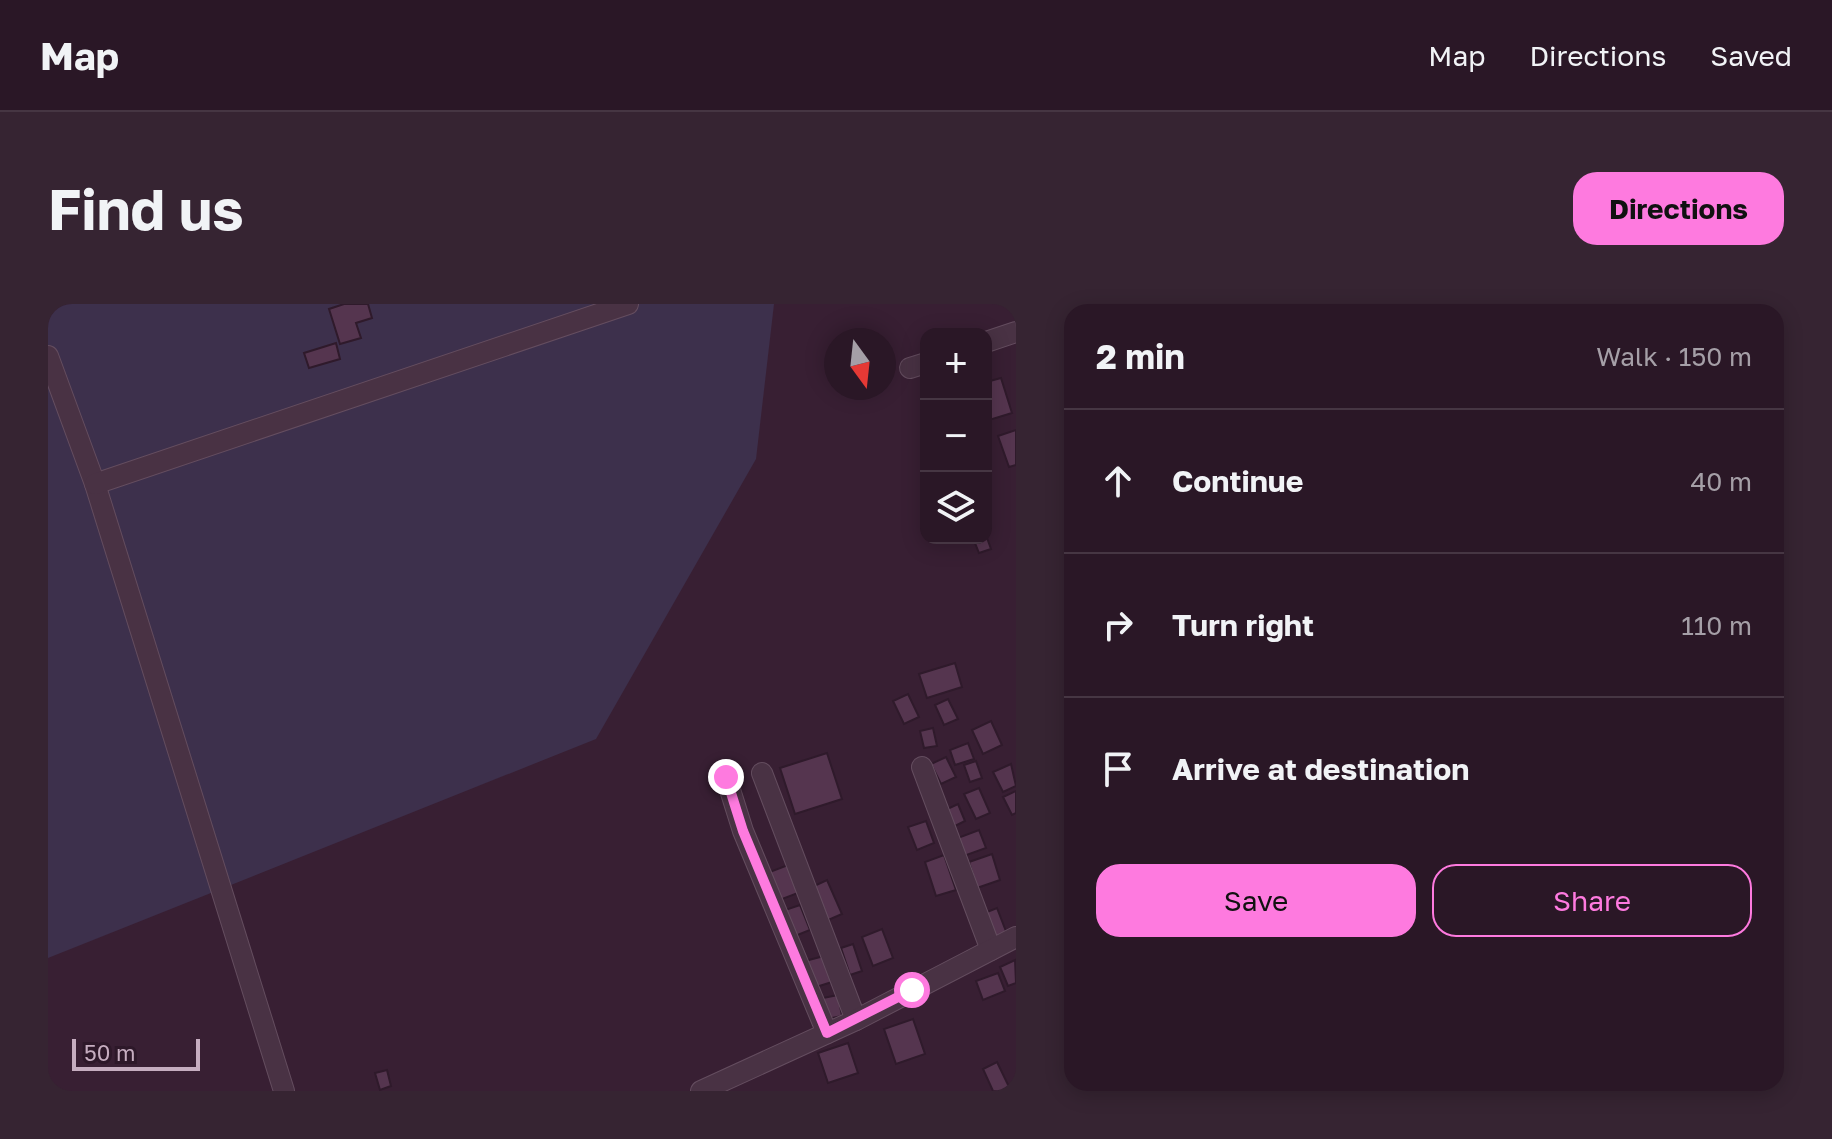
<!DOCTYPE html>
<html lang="en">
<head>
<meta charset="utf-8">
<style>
  :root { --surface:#2a1726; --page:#362432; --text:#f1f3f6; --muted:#a59fa7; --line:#463643; --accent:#fe7adf }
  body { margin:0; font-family:"Golos Text",sans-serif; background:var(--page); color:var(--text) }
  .controls { position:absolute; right:24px; top:24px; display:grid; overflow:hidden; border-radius:16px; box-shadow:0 4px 20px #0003 }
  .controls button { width:72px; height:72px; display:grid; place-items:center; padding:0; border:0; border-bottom:2px solid var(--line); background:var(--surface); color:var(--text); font:40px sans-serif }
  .compass { position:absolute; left:776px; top:24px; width:72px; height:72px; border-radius:50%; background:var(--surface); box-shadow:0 4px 20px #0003; rotate:165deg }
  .scale { position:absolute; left:24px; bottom:20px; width:128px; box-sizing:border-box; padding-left:8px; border:4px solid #c6adc0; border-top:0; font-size:22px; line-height:28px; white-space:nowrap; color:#c6adc0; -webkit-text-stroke:6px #2d1829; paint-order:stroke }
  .stop { position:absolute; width:24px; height:24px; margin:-18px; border:6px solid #fe7adf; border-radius:50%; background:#fff }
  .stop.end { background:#fe7adf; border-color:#fff; box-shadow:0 2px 8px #0008 }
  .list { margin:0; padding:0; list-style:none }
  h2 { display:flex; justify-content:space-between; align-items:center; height:104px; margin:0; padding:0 32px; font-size:34px }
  h2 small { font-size:26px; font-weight:400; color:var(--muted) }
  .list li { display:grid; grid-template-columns:52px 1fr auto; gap:24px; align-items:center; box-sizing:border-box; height:144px; padding:0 32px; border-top:2px solid var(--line) }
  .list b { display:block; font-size:30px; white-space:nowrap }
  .list em { font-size:26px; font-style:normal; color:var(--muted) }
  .actions { display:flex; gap:16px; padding:24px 32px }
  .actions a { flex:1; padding:18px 0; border:2px solid var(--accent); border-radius:24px; text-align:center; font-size:28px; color:var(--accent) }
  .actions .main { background:var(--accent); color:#111 }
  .icon { flex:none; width:44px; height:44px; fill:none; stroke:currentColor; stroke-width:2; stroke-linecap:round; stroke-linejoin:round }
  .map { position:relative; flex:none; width:968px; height:787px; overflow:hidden; border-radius:24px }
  header { display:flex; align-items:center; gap:48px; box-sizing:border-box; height:112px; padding:0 40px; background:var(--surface); border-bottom:2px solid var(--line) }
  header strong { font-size:38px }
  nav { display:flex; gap:44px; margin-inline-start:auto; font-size:28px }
  .intro { display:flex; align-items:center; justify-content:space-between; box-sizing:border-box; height:192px; padding:0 48px }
  h1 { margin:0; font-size:56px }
  .button { padding:20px 36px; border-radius:24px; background:var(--accent); color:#111; font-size:28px; font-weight:700 }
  main { display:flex; gap:48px; padding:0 48px }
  aside { flex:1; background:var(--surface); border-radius:24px; box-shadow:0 4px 20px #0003 }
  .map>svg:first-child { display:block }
  .green { fill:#3d304c }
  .building { fill:#55354f; stroke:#2f1a2b; stroke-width:2 }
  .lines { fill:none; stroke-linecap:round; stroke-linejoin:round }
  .street-casing { stroke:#644d5f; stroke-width:22 }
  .street { stroke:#493244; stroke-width:20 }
  .route { stroke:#fe7adf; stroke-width:10 }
</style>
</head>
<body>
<header>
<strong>Map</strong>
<nav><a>Map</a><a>Directions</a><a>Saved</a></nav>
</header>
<div class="intro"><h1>Find us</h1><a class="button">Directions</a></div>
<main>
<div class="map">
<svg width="968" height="787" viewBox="0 0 968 787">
  <rect width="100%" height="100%" fill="#381f33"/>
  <polygon class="green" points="0,0 726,0 708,155 548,435 0,654"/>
  <g class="building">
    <polygon points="296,0 320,0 324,14 308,19 313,34 292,40 281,5"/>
    <polygon points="288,39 292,55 261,64 256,49"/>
    <polygon points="953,74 964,109 938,117 938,78"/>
    <polygon points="968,126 968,161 961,163 950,132"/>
    <polygon points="938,231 943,245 931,249 925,234 938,234"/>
    <polygon points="907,359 914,383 879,394 871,370"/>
    <polygon points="860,390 871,413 856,420 845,397"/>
    <polygon points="900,395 910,415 896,421 887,401"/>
    <polygon points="943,417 954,441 935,450 924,426"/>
    <polygon points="885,424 889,442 876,444 872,427"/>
    <polygon points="920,439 926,455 907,461 902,446"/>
    <polygon points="779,449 794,495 747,510 732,464"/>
    <polygon points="898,453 908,473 893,480 883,460"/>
    <polygon points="928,457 934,474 922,478 916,461"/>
    <polygon points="963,460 968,482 955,488 945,468"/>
    <polygon points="931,484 942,509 928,515 916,490"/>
    <polygon points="968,487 968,509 964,511 955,493"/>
    <polygon points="910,500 917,517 903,524 895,507"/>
    <polygon points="878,517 886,539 869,546 860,523"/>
    <polygon points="931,526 938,544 913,553 907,535"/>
    <polygon points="944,550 952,576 929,584 921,558"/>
    <polygon points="896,551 908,586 888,592 877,558"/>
    <polygon points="740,561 750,589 729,597 719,569"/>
    <polygon points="779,576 794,610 778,617 764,583"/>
    <polygon points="752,601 762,626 747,632 737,606"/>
    <polygon points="949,604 959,630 944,636 934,610"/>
    <polygon points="834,625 845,654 825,662 814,633"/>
    <polygon points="805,640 814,667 802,671 793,644"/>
    <polygon points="776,652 784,678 765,684 757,657"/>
    <polygon points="967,656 968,679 960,682 952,663"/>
    <polygon points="950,669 957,687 935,696 928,677"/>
    <polygon points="790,691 794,712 779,715 775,694"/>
    <polygon points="865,715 877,750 848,760 836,725"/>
    <polygon points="800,739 810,769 780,779 770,749"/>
    <polygon points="949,758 963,787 945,787 935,765"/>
    <polygon points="339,766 343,782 332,786 327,769"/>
  </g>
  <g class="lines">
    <defs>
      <g id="street">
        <polyline points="938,38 968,28"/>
        <polyline points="0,52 47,180 236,787"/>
        <polyline points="862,64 878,59"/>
        <polyline points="47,180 580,0"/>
        <polyline points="874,463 943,646"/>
        <polyline points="714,469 808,716"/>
        <polyline points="678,473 695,527 779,729"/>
        <polyline points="653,787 808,716 968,633"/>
      </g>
    </defs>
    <use href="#street" class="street-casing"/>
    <use href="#street" class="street"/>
  </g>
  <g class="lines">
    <polyline class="route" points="678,473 695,527 779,729 864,686"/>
  </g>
</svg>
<div class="controls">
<button>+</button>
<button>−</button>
<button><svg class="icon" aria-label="layers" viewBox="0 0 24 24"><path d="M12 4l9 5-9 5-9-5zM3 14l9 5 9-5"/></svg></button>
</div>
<svg class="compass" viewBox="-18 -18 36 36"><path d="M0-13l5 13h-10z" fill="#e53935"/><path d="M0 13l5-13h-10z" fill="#a59fa7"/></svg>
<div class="scale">50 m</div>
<div class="stop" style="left:864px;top:686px"></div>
<div class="stop end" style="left:678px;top:473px"></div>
</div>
<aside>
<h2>2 min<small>Walk · 150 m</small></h2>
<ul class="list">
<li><svg class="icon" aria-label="ahead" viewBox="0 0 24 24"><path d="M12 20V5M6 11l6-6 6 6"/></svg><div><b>Continue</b></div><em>40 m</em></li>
<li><svg class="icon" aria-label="right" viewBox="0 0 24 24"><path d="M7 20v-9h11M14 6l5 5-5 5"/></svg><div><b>Turn right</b></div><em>110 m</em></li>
<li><svg class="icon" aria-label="arrive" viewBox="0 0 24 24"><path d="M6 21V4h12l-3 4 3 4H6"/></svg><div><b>Arrive at destination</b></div></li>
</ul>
<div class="actions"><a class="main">Save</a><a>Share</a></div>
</aside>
</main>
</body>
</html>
